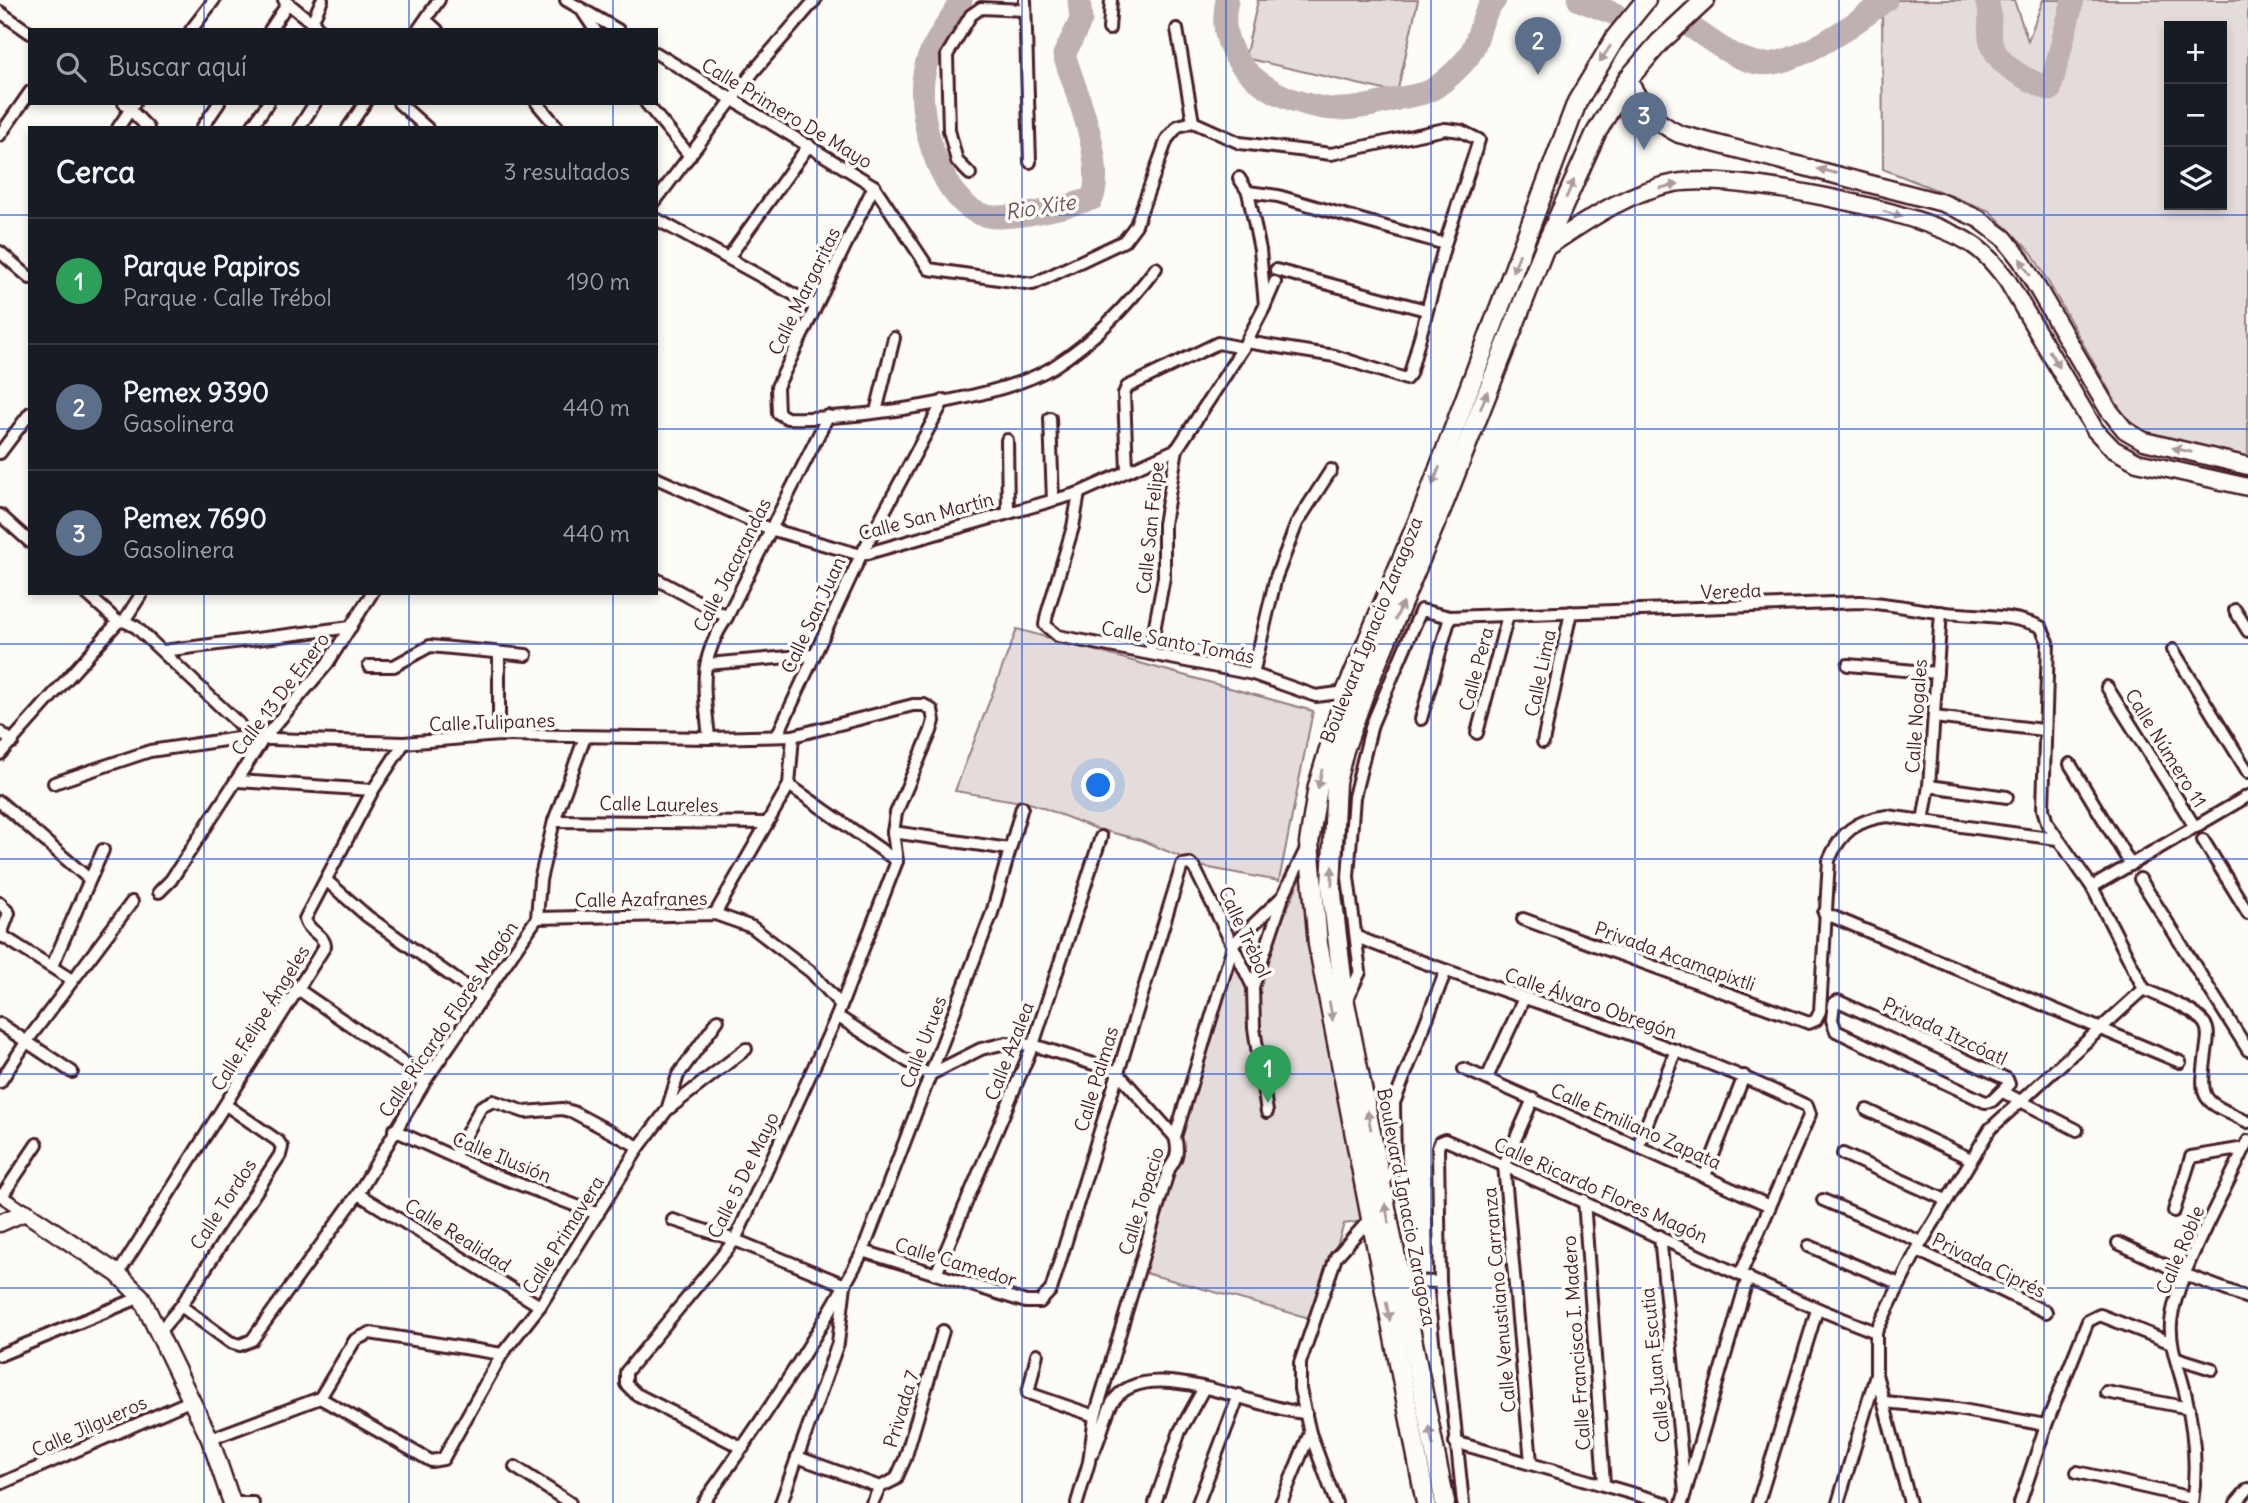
<!DOCTYPE html>
<html lang="es">
<head>
<meta charset="utf-8">
<style>
  :root { --surface:#171b24; --page:#20242c; --text:#f1f3f6; --muted:#9ea1a6; --line:#363941; --accent:#ea580c }
  body { margin:0; font-family:Delius,sans-serif; background:var(--page); color:var(--text) }
  .controls { position:absolute; right:21px; top:21px; display:grid; overflow:hidden; border-radius:0px; box-shadow:0 4px 10px #0003 }
  .controls button { width:63px; height:63px; display:grid; place-items:center; padding:0; border:0; border-bottom:2px solid var(--line); background:var(--surface); color:var(--text); font:35px sans-serif }
  .you { position:absolute; left:1099px; top:786px; width:24px; height:24px; margin:-18px; border:5px solid #fff; border-radius:50%; background:#1a73e8; box-shadow:0 0 0 10px #1a73e833 }
  .badge { display:grid; place-items:center; width:46px; height:46px; border-radius:50%; background:var(--accent); color:#fff; font-size:23px; font-weight:700 }
  .pin { position:absolute; translate:-50% -58px; filter:drop-shadow(0 2px 4px #0008) }
  .pin::after { content:''; position:absolute; top:37px; width:24px; height:21px; background:inherit; clip-path:polygon(0 0,100% 0,50% 100%) }
  .list { margin:0; padding:0; list-style:none }
  h2 { display:flex; justify-content:space-between; align-items:center; height:91px; margin:0; padding:0 28px; font-size:30px }
  h2 small { font-size:23px; font-weight:400; color:var(--muted) }
  .list li { display:grid; grid-template-columns:46px 1fr auto; gap:21px; align-items:center; box-sizing:border-box; height:126px; padding:0 28px; border-top:2px solid var(--line) }
  .list b { display:block; font-size:26px; white-space:nowrap }
  .list p { margin:0; font-size:23px; white-space:nowrap; color:var(--muted) }
  .list em { font-size:23px; font-style:normal; color:var(--muted) }
  .icon { flex:none; width:38px; height:38px; fill:none; stroke:currentColor; stroke-width:2; stroke-linecap:round; stroke-linejoin:round }
  .map { position:relative; flex:none; width:2248px; height:1503px; overflow:hidden }
  .search { position:absolute; background:var(--surface); box-shadow:0 4px 10px #0003; left:28px; top:28px; width:630px; height:77px; display:flex; align-items:center; gap:18px; box-sizing:border-box; padding:0 24px; border-radius:0px; color:var(--muted); font-size:26px }
  .panel { position:absolute; background:var(--surface); box-shadow:0 4px 10px #0003; left:28px; top:126px; width:630px; height:469px; border-radius:0px }
  .map>svg:first-child { display:block }
  .green { fill:#e3dcda; stroke:#967e82; stroke-width:2; fill-rule:evenodd }
  .lines { fill:none; stroke-linecap:round; stroke-linejoin:round }
  .river { stroke:#c0b1b1; stroke-width:23 }
  .street-casing { stroke:#4a1f2b; stroke-width:16 }
  .secondary-casing { stroke:#4a1f2b; stroke-width:21 }
  .primary-casing { stroke:#4a1f2b; stroke-width:23 }
  .street { stroke:#fdfcf7; stroke-width:10 }
  .secondary { stroke:#fdfcf7; stroke-width:16 }
  .primary { stroke:#fdfcf7; stroke-width:18 }
  .oneway { fill:#ac999b }
  .grid { fill:none; stroke:#1d4ed8; stroke-width:2; stroke-opacity:0.55 }
  .labels { text-anchor:middle; dominant-baseline:central; stroke-width:7; stroke-linejoin:round; paint-order:stroke }
  .street-label { font-size:19px; fill:#4a1f2b; stroke:#fdfcf7 }
  .water-label { font-size:21px; font-style:italic; fill:#73525a; stroke:#fdfcf7 }
</style>
</head>
<body>
<div class="map">
<svg width="2248" height="1503" viewBox="0 0 2248 1503">
  <rect width="100%" height="100%" fill="#fdfcf7"/>
  <filter id="ink" filterUnits="userSpaceOnUse"><feTurbulence type="fractalNoise" baseFrequency=".0143" numOctaves="2"/><feDisplacementMap in="SourceGraphic" scale="14" xChannelSelector="R" yChannelSelector="G"/><feConvolveMatrix kernelMatrix="1 2 1 2 8 2 1 2 1" color-interpolation-filters="sRGB"/></filter>
  <g filter="url(#ink)">
    <g class="green">
      <polygon points="1258,0 1418,0 1397,93 1245,58"/>
      <path d="M1882,0H2014L2028,41L2043,0H2248V460L2141,430L2122,413L2032,253L1990,211L1883,169ZM2169,26H2222V205H2169Z"/>
      <polygon points="1017,629 1313,711 1279,881 1204,867 1141,840 1097,829 1033,804 955,791"/>
      <polygon points="1303,872 1317,970 1369,1220 1344,1224 1313,1319 1138,1271 1238,953 1254,986"/>
    </g>
    <g class="lines">
      <g class="river">
        <path d="M961,0C947,28 926,49 923,81C918,121 942,207 987,216C1011,221 1069,206 1092,199C1106,164 1076,91 1064,55L1081,20L1079,0"/>
        <path d="M1227,0C1213,62 1268,98 1323,108C1347,112 1374,105 1397,99C1408,96 1424,95 1433,89C1444,82 1460,68 1468,57C1481,40 1477,20 1495,0"/>
        <polyline points="1579,0 1615,14"/>
        <path d="M1986,0C1993,14 1988,23 1990,37C1995,67 2027,79 2050,90L2073,0"/>
        <path d="M1691,27C1712,41 1732,58 1757,63C1793,70 1859,21 1886,0"/>
      </g>
      <defs>
        <g id="street">
          <polyline points="284,0 321,30"/>
          <polyline points="566,0 618,30"/>
          <polyline points="1025,0 1030,162"/>
          <polyline points="0,12 30,33"/>
          <polyline points="583,12 595,30"/>
          <polyline points="426,20 437,30"/>
          <polyline points="312,22 322,0"/>
          <polyline points="1109,29 1111,0"/>
          <polyline points="1177,29 1193,122"/>
          <polyline points="191,30 214,0"/>
          <polyline points="270,30 288,3"/>
          <polyline points="418,30 439,0"/>
          <polyline points="656,53 874,186 929,269 1033,284 1124,241 1136,225 1167,139 1178,126 1193,122"/>
          <polyline points="124,103 148,128"/>
          <polyline points="399,103 427,128"/>
          <polyline points="537,103 558,128"/>
          <polyline points="646,103 690,156"/>
          <polyline points="1193,122 1240,143 1331,154 1445,129 1461,131 1479,140 1445,244 1410,374 1406,379 1335,356 1246,342"/>
          <polyline points="118,128 134,104"/>
          <polyline points="202,128 219,103"/>
          <polyline points="251,128 268,103"/>
          <polyline points="299,128 315,103"/>
          <polyline points="348,128 365,103"/>
          <polyline points="0,135 30,92"/>
          <polyline points="970,174 957,161 949,130 947,55 971,15 981,8 1025,10"/>
          <path d="M874,186L777,387L778,413L787,418C849,421 1001,399 1053,367C1095,340 1126,307 1156,268"/>
          <polyline points="1248,192 1278,196 1445,244"/>
          <polyline points="656,200 754,71 815,0"/>
          <polyline points="656,219 815,306"/>
          <polyline points="0,252 30,278"/>
          <polyline points="728,258 809,145"/>
          <polyline points="1276,270 1426,310"/>
          <polyline points="1266,303 1275,282"/>
          <polyline points="876,412 894,338"/>
          <polyline points="1050,418 1053,501"/>
          <polyline points="1007,440 1008,513"/>
          <polyline points="0,453 30,413"/>
          <polyline points="1127,470 1124,394 1127,387 1218,343 1243,348"/>
          <polyline points="656,478 770,529 861,555 1079,493 1177,449"/>
          <polyline points="1079,493 1073,527 1047,614 1045,625 1058,636 1253,674 1316,696 1346,692"/>
          <polyline points="0,515 30,542"/>
          <polyline points="656,579 727,617"/>
          <polyline points="86,593 118,622 124,621 136,627 239,724"/>
          <polyline points="2235,610 2248,631"/>
          <polyline points="124,621 142,593"/>
          <polyline points="2173,650 2248,772"/>
          <polyline points="163,651 351,627"/>
          <polyline points="1150,652 1164,577 1164,524 1177,449 1243,348 1265,306 1260,250 1248,192 1239,178"/>
          <polyline points="707,664 812,655"/>
          <polyline points="1848,665 1937,673"/>
          <polyline points="369,666 394,666 430,646 526,655"/>
          <polyline points="1253,674 1276,577 1297,523 1331,470"/>
          <polyline points="2107,687 2195,827"/>
          <polyline points="1934,717 2043,730"/>
          <polyline points="1421,719 1450,617"/>
          <polyline points="0,732 13,742"/>
          <polyline points="1477,733 1508,615"/>
          <polyline points="499,735 499,653"/>
          <polyline points="777,736 861,555 944,400"/>
          <path d="M709,738C704,687 697,662 727,617L828,416"/>
          <polyline points="1543,742 1571,612"/>
          <polyline points="0,754 118,622"/>
          <polyline points="2070,764 2131,865"/>
          <polyline points="238,781 373,790"/>
          <polyline points="54,783 150,751 238,738 404,743 499,735 709,738 793,736 913,705 924,705 932,710 934,721 931,731 896,813 893,832 897,861 837,1016 735,1240 626,1372 626,1384 636,1394 743,1448"/>
          <polyline points="789,785 897,861"/>
          <polyline points="1929,786 2007,797"/>
          <polyline points="0,802 89,879"/>
          <polyline points="554,821 764,823"/>
          <polyline points="1923,821 1929,786 1941,612"/>
          <polyline points="893,832 1009,849"/>
          <polyline points="2203,840 2248,913"/>
          <polyline points="2140,879 2248,1050"/>
          <polyline points="327,881 367,916 482,998"/>
          <polyline points="2092,887 2248,796"/>
          <polyline points="159,892 171,880 264,738 327,664 372,593"/>
          <polyline points="0,903 9,913 0,937"/>
          <polyline points="1824,913 2180,1062"/>
          <polyline points="715,914 789,785 793,736"/>
          <polyline points="537,918 715,914 752,927 811,972 840,1004"/>
          <path d="M1523,919L1809,1023L1816,1020L1820,1011L1829,860C1841,832 1856,820 1887,816L2057,839"/>
          <polyline points="1,935 72,980"/>
          <path d="M1357,937C1505,997 1662,1036 1807,1106L1810,1114L1741,1273"/>
          <polyline points="52,966 103,850"/>
          <polyline points="1253,987 1282,900"/>
          <path d="M2144,989C2161,998 2194,1008 2205,1024C2209,1031 2208,1038 2207,1045C2200,1101 2197,1098 2248,1122"/>
          <polyline points="299,990 427,1078"/>
          <path d="M1347,999L1360,972L1348,877L1354,797L1372,724L1421,610L1450,617L1860,602C1889,603 1917,610 1946,613C1977,616 2013,614 2041,627L2048,642L2043,809L2047,823L2092,887L2144,989"/>
          <polygon points="1838,1001 2007,1079 2009,1084 1992,1101 1985,1102 1836,1031 1832,1020 1834,1003"/>
          <polyline points="837,1016 929,1075 981,1049 1006,1043 1033,1045 1116,1071 1175,1137"/>
          <polyline points="0,1024 72,1072"/>
          <polyline points="1464,1069 1770,1206"/>
          <polyline points="1487,1078 1524,998"/>
          <polyline points="0,1082 27,1041 132,902"/>
          <polyline points="2003,1092 2077,1130"/>
          <polyline points="667,1110 678,1075 718,1020"/>
          <polyline points="1867,1110 1971,1159"/>
          <polyline points="394,1130 487,1172 598,1214"/>
          <polyline points="1638,1146 1676,1050"/>
          <polyline points="1843,1154 1946,1200"/>
          <polyline points="454,1157 481,1107 493,1101 525,1112 562,1109 573,1112 639,1147"/>
          <polyline points="1705,1176 1744,1076"/>
          <polyline points="1382,1186 1395,1167 1394,1103 1445,973"/>
          <polyline points="358,1194 540,1306"/>
          <polyline points="0,1195 25,1212"/>
          <polyline points="2,1196 37,1144"/>
          <polyline points="1584,1200 1604,1484"/>
          <polyline points="1823,1200 1921,1242"/>
          <polyline points="2174,1211 2191,1157 2245,1148"/>
          <polyline points="673,1220 735,1240 845,1285 838,1343 781,1503"/>
          <polyline points="1660,1236 1685,1492"/>
          <polyline points="2118,1243 2186,1275 2248,1298"/>
          <polyline points="1809,1246 1900,1284"/>
          <polyline points="1917,1250 2046,1312"/>
          <polyline points="863,1251 1026,1302 1040,1302 1051,1290 1182,865 1190,864 1195,869 1253,987 1254,1028 1267,1112"/>
          <path d="M118,1274L325,946C324,934 307,931 305,919L373,790L404,743"/>
          <polyline points="936,1274 1033,1045 1101,837"/>
          <polyline points="1399,1281 1440,1282"/>
          <polyline points="181,1306 230,1342 240,1345 252,1340 358,1194 427,1078 537,918 540,880 554,821 585,737"/>
          <polyline points="159,1332 181,1306 280,1155 282,1147 278,1141 226,1105"/>
          <polyline points="1037,1354 1028,1393 1095,1416"/>
          <polyline points="0,1355 141,1297"/>
          <polyline points="2177,1358 2212,1369"/>
          <polyline points="2106,1392 2189,1408"/>
          <polyline points="320,1398 431,1461 443,1459 502,1354 540,1306 639,1147 667,1110 746,1049"/>
          <polyline points="320,1398 355,1340 370,1333 502,1354"/>
          <polyline points="1884,1402 1957,1409 2046,1425"/>
          <polyline points="210,1439 320,1398"/>
          <polyline points="1455,1442 1665,1503"/>
          <path d="M1093,1453C1100,1440 1106,1413 1112,1403C1145,1350 1262,1412 1306,1413"/>
          <polyline points="797,1457 880,1487"/>
          <polyline points="1531,1462 1504,1165 1533,1099"/>
          <polyline points="515,1467 570,1503"/>
          <polyline points="2077,1472 2192,1498"/>
          <polyline points="0,1484 192,1400"/>
          <polyline points="880,1487 896,1479 905,1459 943,1331"/>
          <polyline points="232,1503 253,1503"/>
          <path d="M703,1503C761,1423 817,1339 863,1251L992,913L1022,807"/>
          <polyline points="872,1503 880,1487"/>
          <path d="M1077,1503L1089,1462L1095,1416L1169,1169C1177,1158 1179,1151 1175,1137L1234,943L1283,896L1307,847"/>
          <polyline points="1155,1503 1180,1431 1204,1388"/>
          <polyline points="1198,1503 1239,1395"/>
          <polyline points="1281,1503 1310,1433"/>
          <polyline points="1336,1503 1310,1433 1300,1389 1300,1363 1336,1257 1369,1220"/>
          <path d="M1463,1503L1440,1282L1438,1148L1440,1142L1445,1140C1590,1201 1729,1276 1876,1332"/>
          <polyline points="1682,1503 1748,1277"/>
          <polyline points="1758,1503 1817,1310"/>
          <polyline points="1838,1503 1876,1375"/>
          <polyline points="1910,1503 1876,1374 1876,1332 1917,1250 1990,1129 2144,989"/>
          <polyline points="2020,1503 2046,1425 2088,1321 2100,1315 2172,1343"/>
          <path d="M2192,1503C2198,1464 2194,1429 2185,1392C2180,1370 2169,1346 2171,1323C2175,1276 2227,1188 2248,1141"/>
          <polyline points="2236,1503 2248,1489"/>
        </g>
        <g id="secondary">
          <path d="M1628,79C1641,105 1652,121 1679,134L1943,203L1979,219L2004,238L2021,260L2108,409L2125,430L2144,441L2248,466"/>
          <path d="M1544,249C1585,222 1626,192 1675,183C1734,173 1919,210 1970,243C1985,252 1996,266 2007,280L2095,430L2113,449L2137,462L2248,487"/>
          <polyline points="0,1223 25,1212 118,1274 141,1297 210,1439 232,1503"/>
        </g>
        <g id="primary">
          <polyline points="1426,1503 1318,944 1309,843 1318,786 1346,692 1427,500 1577,102 1616,37 1646,0"/>
          <polyline points="1445,1503 1345,1003 1331,886 1336,782 1344,750 1365,691 1445,500 1544,249 1596,133 1628,79 1660,42 1705,0"/>
        </g>
      </defs>
      <use href="#street" class="street-casing"/>
      <use href="#secondary" class="secondary-casing"/>
      <use href="#primary" class="primary-casing"/>
      <use href="#street" class="street"/>
      <use href="#secondary" class="secondary"/>
      <use href="#primary" class="primary"/>
    </g>
    <defs><path id="oneway-solid" d="M-6-.8H1V-3.2L6.5 0L1 3.2V.8H-6Z" transform="scale(1.75)"/></defs>
    <g class="oneway">
      <use href="#oneway-solid" transform="translate(1605 54) rotate(124)"/>
      <use href="#oneway-solid" transform="translate(1827 171) rotate(-166)"/>
      <use href="#oneway-solid" transform="translate(1669 186) rotate(-13)"/>
      <use href="#oneway-solid" transform="translate(1570 189) rotate(-66)"/>
      <use href="#oneway-solid" transform="translate(1893 214) rotate(16)"/>
      <use href="#oneway-solid" transform="translate(1516 263) rotate(111)"/>
      <use href="#oneway-solid" transform="translate(2025 267) rotate(-122)"/>
      <use href="#oneway-solid" transform="translate(2054 359) rotate(60)"/>
      <use href="#oneway-solid" transform="translate(1484 400) rotate(-69)"/>
      <use href="#oneway-solid" transform="translate(2182 450) rotate(-167)"/>
      <use href="#oneway-solid" transform="translate(1436 476) rotate(111)"/>
      <use href="#oneway-solid" transform="translate(1399 611) rotate(-67)"/>
      <use href="#oneway-solid" transform="translate(1320 779) rotate(102)"/>
      <use href="#oneway-solid" transform="translate(1332 876) rotate(-89)"/>
      <use href="#oneway-solid" transform="translate(1331 1011) rotate(80)"/>
      <use href="#oneway-solid" transform="translate(1369 1120) rotate(-101)"/>
      <use href="#oneway-solid" transform="translate(1387 1213) rotate(-100)"/>
      <use href="#oneway-solid" transform="translate(1388 1311) rotate(79)"/>
      <use href="#oneway-solid" transform="translate(1431 1436) rotate(-102)"/>
    </g>
  </g>
  <path class="grid" d="M204,0V30M409,0V30M613,0V30M817,0V1503M1022,0V1503M1226,0V1503M1431,0V1503M1635,0V1503M1839,0V1503M2044,0V1503M204,103V128M409,103V128M613,103V128M0,215H30M656,215H2248M0,429H30M656,429H2248M204,593V1503M409,593V1503M613,593V1503M0,644H2248M0,859H2248M0,1074H2248M0,1288H2248"/>
  <g class="labels">
    <g class="street-label">
      <text transform="translate(787 113) rotate(31)">Calle Primero De Mayo</text>
      <text transform="translate(804 291) rotate(-64)">Calle Margaritas</text>
      <text transform="translate(926 516) rotate(-15)">Calle San Martín</text>
      <text transform="translate(1150 528) rotate(-84)">Calle San Felipe</text>
      <text transform="translate(732 565) rotate(-63)">Calle Jacarandas</text>
      <text transform="translate(1731 591) rotate(-2)">Vereda</text>
      <text transform="translate(813 615) rotate(-65)">Calle San Juan</text>
      <text transform="translate(1371 630) rotate(-68)">Boulevard Ignacio Zaragoza</text>
      <text transform="translate(1178 642) rotate(11)">Calle Santo Tomás</text>
      <text transform="translate(1476 669) rotate(-75)">Calle Pera</text>
      <text transform="translate(1540 673) rotate(-78)">Calle Lima</text>
      <text transform="translate(280 694) rotate(-53)">Calle 13 De Enero</text>
      <text transform="translate(1916 716) rotate(-86)">Calle Nogales</text>
      <text transform="translate(492 722) rotate(-2)">Calle Tulipanes</text>
      <text transform="translate(2166 748) rotate(58)">Calle Número 11</text>
      <text transform="translate(659 804) rotate(1)">Calle Laureles</text>
      <text transform="translate(641 899) rotate(-1)">Calle Azafranes</text>
      <text transform="translate(1245 932) rotate(65)">Calle Trébol</text>
      <text transform="translate(1675 956) rotate(20)">Privada Acamapixtli</text>
      <text transform="translate(1591 1003) rotate(19)">Calle Álvaro Obregón</text>
      <text transform="translate(260 1018) rotate(-58)">Calle Felipe Ángeles</text>
      <text transform="translate(448 1019) rotate(-56)">Calle Ricardo Flores Magón</text>
      <text transform="translate(1945 1031) rotate(25)">Privada Itzcóatl</text>
      <text transform="translate(923 1042) rotate(-69)">Calle Urues</text>
      <text transform="translate(1009 1051) rotate(-69)">Calle Azalea</text>
      <text transform="translate(1096 1079) rotate(-73)">Calle Palmas</text>
      <text transform="translate(1636 1126) rotate(24)">Calle Emiliano Zapata</text>
      <text transform="translate(502 1157) rotate(22)">Calle Ilusión</text>
      <text transform="translate(743 1175) rotate(-64)">Calle 5 De Mayo</text>
      <text transform="translate(1601 1190) rotate(24)">Calle Ricardo Flores Magón</text>
      <text transform="translate(1141 1201) rotate(-73)">Calle Topacio</text>
      <text transform="translate(223 1204) rotate(-57)">Calle Tordos</text>
      <text transform="translate(1407 1207) rotate(79)">Boulevard Ignacio Zaragoza</text>
      <text transform="translate(458 1235) rotate(32)">Calle Realidad</text>
      <text transform="translate(563 1235) rotate(-58)">Calle Primavera</text>
      <text transform="translate(2180 1250) rotate(-67)">Calle Roble</text>
      <text transform="translate(956 1262) rotate(17)">Calle Camedor</text>
      <text transform="translate(1989 1265) rotate(26)">Privada Ciprés</text>
      <text transform="translate(1499 1300) rotate(-95)">Calle Venustiano Carranza</text>
      <text transform="translate(1576 1343) rotate(-94)">Calle Francisco I. Madero</text>
      <text transform="translate(1655 1365) rotate(-96)">Calle Juan Escutia</text>
      <text transform="translate(901 1409) rotate(-73)">Privada 7</text>
      <text transform="translate(89 1426) rotate(-24)">Calle Jilgueros</text>
    </g>
    <g class="water-label">
      <text transform="translate(1040 207) rotate(-9)">Rio Xite</text>
    </g>
  </g>
</svg>
<div class="controls">
<button>+</button>
<button>−</button>
<button><svg class="icon" aria-label="layers" viewBox="0 0 24 24"><path d="M12 4l9 5-9 5-9-5zM3 14l9 5 9-5"/></svg></button>
</div>
<div class="you"></div>
<div class="pin badge" style="left:1268px;top:1103px;background:#2e9e5b">1</div>
<div class="pin badge" style="left:1538px;top:75px;background:#5c6f8a">2</div>
<div class="pin badge" style="left:1644px;top:150px;background:#5c6f8a">3</div>
<div class="search"><svg class="icon" aria-label="search" viewBox="0 0 24 24"><circle cx="10" cy="10" r="6"/><path d="M15 15l6 6"/></svg>Buscar aquí</div>
<section class="panel">
<h2>Cerca<small>3 resultados</small></h2>
<ul class="list">
<li><span class="badge" style="background:#2e9e5b">1</span><div><b>Parque Papiros</b><p>Parque · Calle Trébol</p></div><em>190 m</em></li>
<li><span class="badge" style="background:#5c6f8a">2</span><div><b>Pemex 9390</b><p>Gasolinera</p></div><em>440 m</em></li>
<li><span class="badge" style="background:#5c6f8a">3</span><div><b>Pemex 7690</b><p>Gasolinera</p></div><em>440 m</em></li>
</ul>
</section>
</div>
</body>
</html>
